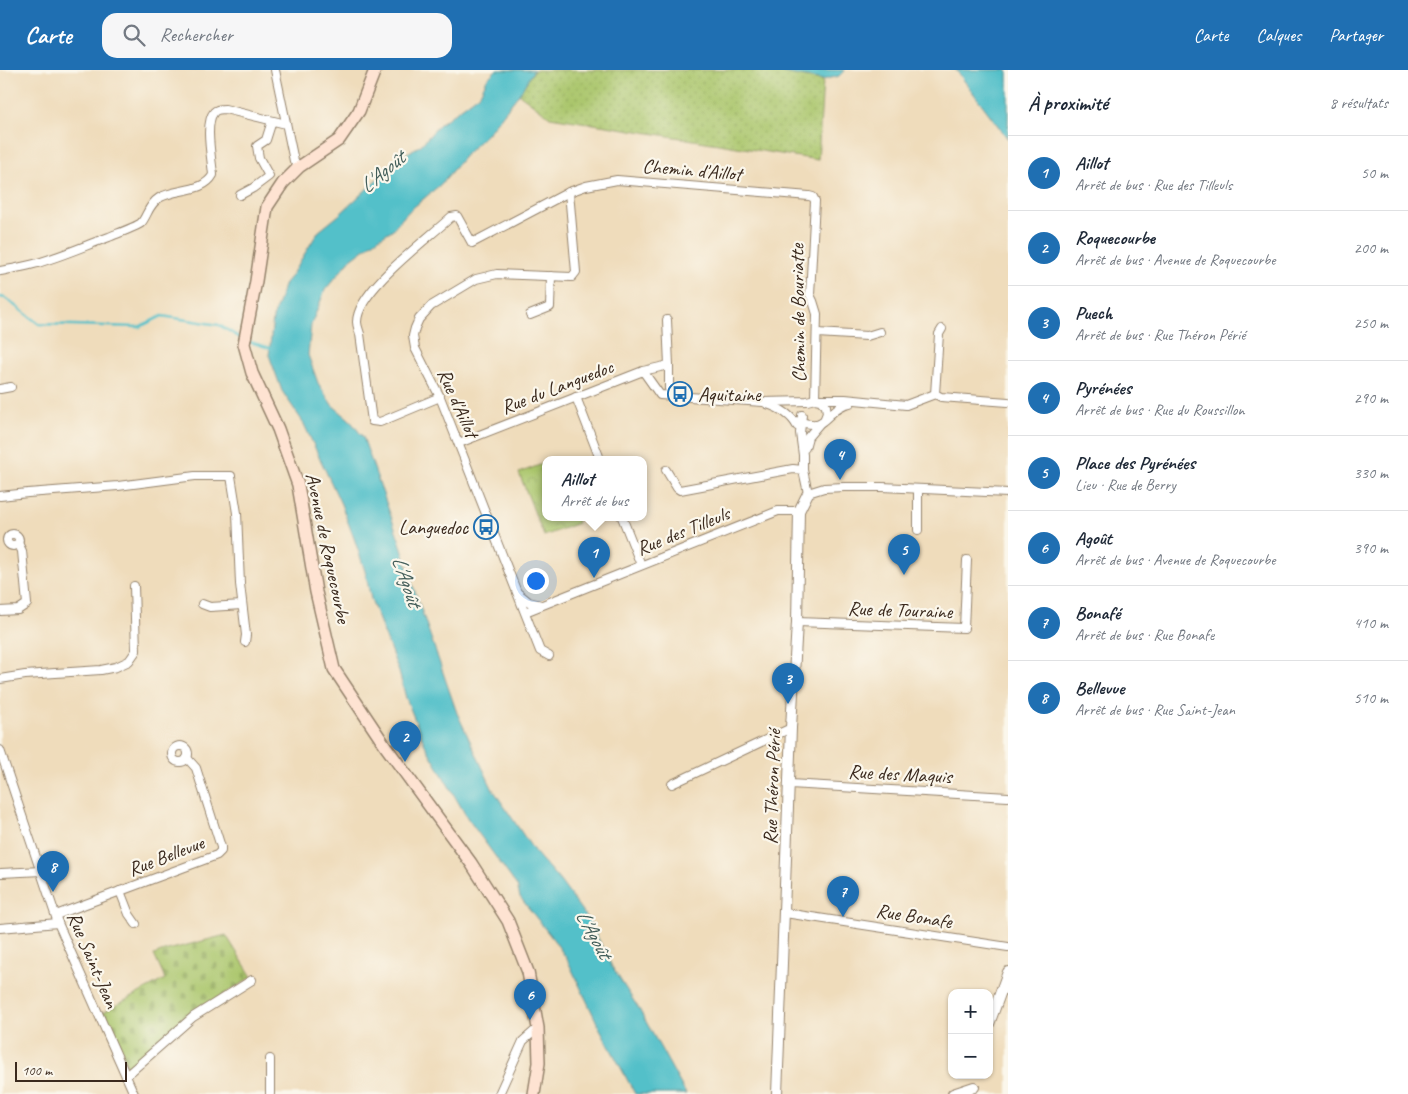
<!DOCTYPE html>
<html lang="fr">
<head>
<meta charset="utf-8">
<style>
  :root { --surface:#fff; --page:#f6f6f7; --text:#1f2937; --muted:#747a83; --line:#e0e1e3; --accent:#1f6fb2 }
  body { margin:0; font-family:Caveat,sans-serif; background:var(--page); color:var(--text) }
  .controls { position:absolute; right:15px; bottom:15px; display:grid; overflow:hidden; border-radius:10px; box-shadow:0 1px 4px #0004 }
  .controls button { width:45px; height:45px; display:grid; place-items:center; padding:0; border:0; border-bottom:1px solid var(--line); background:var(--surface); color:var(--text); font:25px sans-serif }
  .scale { position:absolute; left:15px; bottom:12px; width:112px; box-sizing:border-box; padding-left:5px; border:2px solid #3b2a1e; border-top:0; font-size:14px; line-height:18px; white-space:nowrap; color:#3b2a1e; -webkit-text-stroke:4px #fbf7ec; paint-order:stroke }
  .you { position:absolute; left:535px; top:510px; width:18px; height:18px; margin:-12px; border:4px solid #fff; border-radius:50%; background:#1a73e8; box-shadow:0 0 0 8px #1a73e833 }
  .badge { display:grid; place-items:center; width:32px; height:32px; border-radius:50%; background:var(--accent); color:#fff; font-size:16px; font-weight:700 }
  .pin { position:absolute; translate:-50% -41px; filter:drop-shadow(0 1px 2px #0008) }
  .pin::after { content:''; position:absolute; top:26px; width:18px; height:15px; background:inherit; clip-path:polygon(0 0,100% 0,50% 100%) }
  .popup { position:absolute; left:542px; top:386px; width:105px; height:65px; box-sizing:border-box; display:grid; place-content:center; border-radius:10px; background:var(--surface); filter:drop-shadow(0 1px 4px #0005); font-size:16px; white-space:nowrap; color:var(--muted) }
  .popup b { font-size:19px; color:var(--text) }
  .popup::after { content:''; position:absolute; left:50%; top:100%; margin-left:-10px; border:10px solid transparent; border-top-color:var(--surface) }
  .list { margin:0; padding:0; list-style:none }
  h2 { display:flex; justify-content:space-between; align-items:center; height:65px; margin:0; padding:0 20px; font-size:21px }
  h2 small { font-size:16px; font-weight:400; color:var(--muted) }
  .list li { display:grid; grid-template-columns:32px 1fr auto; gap:15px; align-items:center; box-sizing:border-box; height:75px; padding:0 20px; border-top:1px solid var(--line) }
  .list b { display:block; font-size:19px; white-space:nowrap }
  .list p { margin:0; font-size:16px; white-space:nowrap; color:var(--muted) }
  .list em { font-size:16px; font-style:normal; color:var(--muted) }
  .icon { flex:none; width:28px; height:28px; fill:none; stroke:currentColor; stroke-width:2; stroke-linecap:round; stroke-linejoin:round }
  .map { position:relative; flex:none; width:1008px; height:1024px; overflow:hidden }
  header { display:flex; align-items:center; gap:30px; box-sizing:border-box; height:70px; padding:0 25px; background:var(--accent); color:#fff }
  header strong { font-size:24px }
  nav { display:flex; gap:28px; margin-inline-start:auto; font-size:18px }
  .search { width:350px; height:45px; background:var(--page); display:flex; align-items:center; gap:12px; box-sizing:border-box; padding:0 18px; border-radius:15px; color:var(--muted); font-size:19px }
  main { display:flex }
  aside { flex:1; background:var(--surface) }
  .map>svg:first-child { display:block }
  .grass { fill:url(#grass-dots); stroke:#727845 }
  .cemetery { fill:url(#cemetery-stones); stroke:#727845 }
  .park { fill:url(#park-crowns); stroke:#727845 }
  .water { fill:#53c0c9; stroke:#477574 }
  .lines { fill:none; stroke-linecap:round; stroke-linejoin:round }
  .stream { stroke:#53c0c9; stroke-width:2.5 }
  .minor-casing { stroke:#95836c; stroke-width:10 }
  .tertiary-casing { stroke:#95836c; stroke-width:12 }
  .secondary-casing { stroke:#95836c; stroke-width:14 }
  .minor { stroke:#fff; stroke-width:8 }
  .tertiary { stroke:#fff; stroke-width:10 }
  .secondary { stroke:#fee3d2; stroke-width:11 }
  .labels { text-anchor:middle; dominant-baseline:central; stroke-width:4.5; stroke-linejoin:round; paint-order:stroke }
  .street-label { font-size:20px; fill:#3b2a1e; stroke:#fbf7ec }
  .poi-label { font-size:20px; fill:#3b2a1e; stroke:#fbf7ec; text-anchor:start }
  .water-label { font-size:21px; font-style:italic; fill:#435e5a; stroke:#fbf7ec }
</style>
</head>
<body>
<header>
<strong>Carte</strong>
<div class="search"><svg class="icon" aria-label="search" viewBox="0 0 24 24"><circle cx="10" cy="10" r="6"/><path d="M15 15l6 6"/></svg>Rechercher</div>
<nav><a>Carte</a><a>Calques</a><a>Partager</a></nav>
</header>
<main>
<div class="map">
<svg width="1008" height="1024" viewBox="0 0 1008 1024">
  <defs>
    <pattern id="grass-dots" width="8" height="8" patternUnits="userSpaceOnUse" patternTransform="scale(1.25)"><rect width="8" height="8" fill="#aac66c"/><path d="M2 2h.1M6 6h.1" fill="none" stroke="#93aa5d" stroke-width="1.8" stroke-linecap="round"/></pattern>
    <pattern id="cemetery-stones" width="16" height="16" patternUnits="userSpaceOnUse" patternTransform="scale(1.25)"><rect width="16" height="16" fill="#aac66c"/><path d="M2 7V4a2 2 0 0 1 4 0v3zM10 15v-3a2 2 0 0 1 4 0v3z" fill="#93aa5d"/></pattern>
    <pattern id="park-crowns" width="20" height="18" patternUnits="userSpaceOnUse" patternTransform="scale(1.25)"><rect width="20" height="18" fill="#aac66c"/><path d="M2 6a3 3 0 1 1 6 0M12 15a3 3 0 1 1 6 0" fill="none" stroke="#93aa5d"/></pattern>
  </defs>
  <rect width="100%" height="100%" fill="#fbf7ec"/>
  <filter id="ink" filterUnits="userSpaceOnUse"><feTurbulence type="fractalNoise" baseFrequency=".02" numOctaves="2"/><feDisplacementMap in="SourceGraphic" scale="10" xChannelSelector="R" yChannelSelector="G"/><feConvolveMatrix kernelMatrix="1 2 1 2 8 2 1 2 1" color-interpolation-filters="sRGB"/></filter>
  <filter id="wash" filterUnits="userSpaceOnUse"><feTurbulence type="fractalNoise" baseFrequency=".0096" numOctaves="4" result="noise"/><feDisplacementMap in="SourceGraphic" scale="20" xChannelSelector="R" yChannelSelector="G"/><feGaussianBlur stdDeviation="1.12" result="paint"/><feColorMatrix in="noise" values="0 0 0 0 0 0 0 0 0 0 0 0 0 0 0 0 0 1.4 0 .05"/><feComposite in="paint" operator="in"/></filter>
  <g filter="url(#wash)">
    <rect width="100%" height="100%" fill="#efdcbb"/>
    <polygon class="grass" points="534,0 766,0 823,10 818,90 550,47 519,24"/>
    <polygon class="cemetery" points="226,865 252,907 191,945 187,945 163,968 161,967 154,971 153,974 128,997 118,975 116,975 102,943 165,909 154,885 164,881"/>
    <polygon class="park" points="545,393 545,447 576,447 578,453 544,466 519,403"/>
    <g class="water">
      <polygon points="496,0 534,0 519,24 488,63 467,83 441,114 408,142 392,160 379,168 351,189 325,220 311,255 308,285 318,313 332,335 349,349 363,367 400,472 412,513 457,643 492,718 534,781 560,811 590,852 612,897 639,939 686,1024 635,1024 599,957 567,889 553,869 520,827 517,816 468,749 425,675 406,628 399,602 371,529 365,501 354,468 341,434 303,352 282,321 269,285 273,248 285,213 291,206 318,162 339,145 401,87 421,75 440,54 480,24 487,9"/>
      <polygon points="766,0 845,0 839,6 823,10"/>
      <polygon points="956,0 1006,0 1008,2 1008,69"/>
    </g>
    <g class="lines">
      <g class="stream">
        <polyline points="0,227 5,228 39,254 139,257 162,246 219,255 242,269"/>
        <polyline points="247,271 273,279"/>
      </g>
    </g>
  </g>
  <g filter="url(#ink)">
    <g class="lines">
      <defs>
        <g id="minor">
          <polyline points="275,0 294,91 299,97"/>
          <polyline points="240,125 253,118 269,106 259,88 257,76 266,70 272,51"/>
          <path d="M0,201C11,199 23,197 34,194C60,187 84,176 109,167C116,164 136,157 141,153C147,147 148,135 159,128C175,118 203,123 213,105C212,90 204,53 214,42C217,39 221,39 225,39L286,54"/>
          <polyline points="530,245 550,237 551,206"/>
          <polyline points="667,250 669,295 669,319 672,326"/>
          <polyline points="817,263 867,266 880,262"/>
          <polyline points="643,301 660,325 763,332 807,331 815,329 820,330 826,336 827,343 825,348"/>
          <polyline points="0,319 11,317"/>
          <polyline points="935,324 939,264 942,259"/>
          <path d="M440,327L380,352L372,351L360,264C359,260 357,256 357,252C357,220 428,169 451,147L457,146L472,173L569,122L586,116L617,110L809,126L813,127L815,131L810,225L813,231L817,244L815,329H845L906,335L935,324L941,327L1008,332"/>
          <polyline points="576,327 600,389"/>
          <path d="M767,334C779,338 791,344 797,356"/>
          <polyline points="802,345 800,363 803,385 803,400 808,423 824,418 844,417 882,417 1008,423"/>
          <path d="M795,351C801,352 809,355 816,354C825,354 834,335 850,333"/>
          <polyline points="459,373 643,301 669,295"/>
          <polyline points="805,378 808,367 820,353"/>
          <polyline points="666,400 677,418 680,420 793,399 803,400"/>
          <polyline points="0,426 28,423 118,416 195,406 231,406 237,443 240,514 246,565 245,572"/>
          <polyline points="622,447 641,495"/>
          <polyline points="918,460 918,419"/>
          <circle cx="13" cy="470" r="6"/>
          <polyline points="519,524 529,532 541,535"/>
          <polyline points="202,534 210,537 242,535"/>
          <polyline points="0,541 18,540 27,534 22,481 18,473"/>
          <polyline points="525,542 778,441 799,441"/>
          <polyline points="797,552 964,558 967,490"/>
          <polyline points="549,586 540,581 440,327 415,278 413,266 415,258 419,249 431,236 476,209 497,204 572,207 576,202 569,122"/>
          <polyline points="0,609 25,605 101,600 116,597 129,591 136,581 134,516"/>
          <circle cx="180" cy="684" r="8"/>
          <polyline points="0,680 58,853 134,1024"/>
          <polyline points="672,714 791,658"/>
          <polyline points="790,714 1008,727"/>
          <polyline points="1,803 42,801"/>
          <polyline points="120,821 129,844 136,854"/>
          <polyline points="785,843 1008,877"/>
          <polyline points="56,845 217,785 221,781 221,777 196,698 187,688"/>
          <polyline points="0,858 58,853"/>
          <polyline points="270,989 270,1024"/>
          <polyline points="126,1006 193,947 252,910"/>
          <polyline points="499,1024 523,971 538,958"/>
        </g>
        <g id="tertiary">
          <polyline points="989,954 1008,902"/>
          <polyline points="777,1024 791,658 797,552 799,441 808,423"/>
          <polyline points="953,1024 974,1017"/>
        </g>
        <polyline id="secondary" points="375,0 359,41 339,70 299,97 283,113 267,137 256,211 244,274 252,303 278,359 298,415 316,522 334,599 386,677 471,793 508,851 528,902 538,958 539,993 534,1024"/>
      </defs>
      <use href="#minor" class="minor-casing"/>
      <use href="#tertiary" class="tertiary-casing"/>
      <use href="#secondary" class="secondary-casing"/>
      <use href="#minor" class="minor"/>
      <use href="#tertiary" class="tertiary"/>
      <use href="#secondary" class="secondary"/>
    </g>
  </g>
  <defs>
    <symbol id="bus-ring" viewBox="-11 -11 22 22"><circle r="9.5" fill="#fbf7ec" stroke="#1f6fb2" stroke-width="1.5"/><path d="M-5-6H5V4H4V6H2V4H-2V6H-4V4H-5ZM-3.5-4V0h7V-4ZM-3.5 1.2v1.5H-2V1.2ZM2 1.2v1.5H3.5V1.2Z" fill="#1f6fb2"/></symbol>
  </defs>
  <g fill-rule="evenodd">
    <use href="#bus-ring" x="666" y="310" width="28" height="28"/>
    <use href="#bus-ring" x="472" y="443" width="28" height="28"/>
  </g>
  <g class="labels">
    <g class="street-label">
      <text transform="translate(692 100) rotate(5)">Chemin d'Aillot</text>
      <text transform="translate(798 243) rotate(-91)">Chemin de Bouriatte</text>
      <text transform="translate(557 317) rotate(-21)">Rue du Languedoc</text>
      <text transform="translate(458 333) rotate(66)">Rue d'Aillot</text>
      <text transform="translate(683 461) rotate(-22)">Rue des Tilleuls</text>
      <text transform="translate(328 478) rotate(78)">Avenue de Roquecourbe</text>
      <text transform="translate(900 540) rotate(2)">Rue de Touraine</text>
      <text transform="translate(900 704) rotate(3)">Rue des Maquis</text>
      <text transform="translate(772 717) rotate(-88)">Rue Théron Périé</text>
      <text transform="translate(166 786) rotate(-21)">Rue Bellevue</text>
      <text transform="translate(914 846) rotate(9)">Rue Bonafe</text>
      <text transform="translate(93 890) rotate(67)">Rue Saint-Jean</text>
    </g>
    <g class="poi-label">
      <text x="698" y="324">Aquitaine</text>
      <text x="468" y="457" text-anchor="end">Languedoc</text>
    </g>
    <g class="water-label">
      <text transform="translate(382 102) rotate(-40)">L'Agoût</text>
      <text transform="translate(407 511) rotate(71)">L'Agoût</text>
      <text transform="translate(594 864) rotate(61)">L'Agoût</text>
    </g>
  </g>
</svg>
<div class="controls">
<button>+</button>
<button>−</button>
</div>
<div class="scale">100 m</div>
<div class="you"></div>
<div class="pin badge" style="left:594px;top:508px">1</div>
<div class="popup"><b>Aillot</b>Arrêt de bus</div>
<div class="pin badge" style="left:405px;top:692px">2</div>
<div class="pin badge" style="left:788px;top:634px">3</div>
<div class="pin badge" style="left:840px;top:410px">4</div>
<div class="pin badge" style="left:904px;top:505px">5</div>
<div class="pin badge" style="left:530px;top:950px">6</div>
<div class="pin badge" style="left:843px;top:847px">7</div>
<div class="pin badge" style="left:53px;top:822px">8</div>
</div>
<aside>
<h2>À proximité<small>8 résultats</small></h2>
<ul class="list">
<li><span class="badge">1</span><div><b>Aillot</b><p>Arrêt de bus · Rue des Tilleuls</p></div><em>50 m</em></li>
<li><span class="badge">2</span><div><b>Roquecourbe</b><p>Arrêt de bus · Avenue de Roquecourbe</p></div><em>200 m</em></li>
<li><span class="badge">3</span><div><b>Puech</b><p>Arrêt de bus · Rue Théron Périé</p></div><em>250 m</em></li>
<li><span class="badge">4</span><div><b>Pyrénées</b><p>Arrêt de bus · Rue du Roussillon</p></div><em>290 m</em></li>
<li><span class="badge">5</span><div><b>Place des Pyrénées</b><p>Lieu · Rue de Berry</p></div><em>330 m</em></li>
<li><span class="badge">6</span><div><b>Agoût</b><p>Arrêt de bus · Avenue de Roquecourbe</p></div><em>390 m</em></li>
<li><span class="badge">7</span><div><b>Bonafé</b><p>Arrêt de bus · Rue Bonafe</p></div><em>410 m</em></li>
<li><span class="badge">8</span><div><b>Bellevue</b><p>Arrêt de bus · Rue Saint-Jean</p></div><em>510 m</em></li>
</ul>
</aside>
</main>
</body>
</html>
